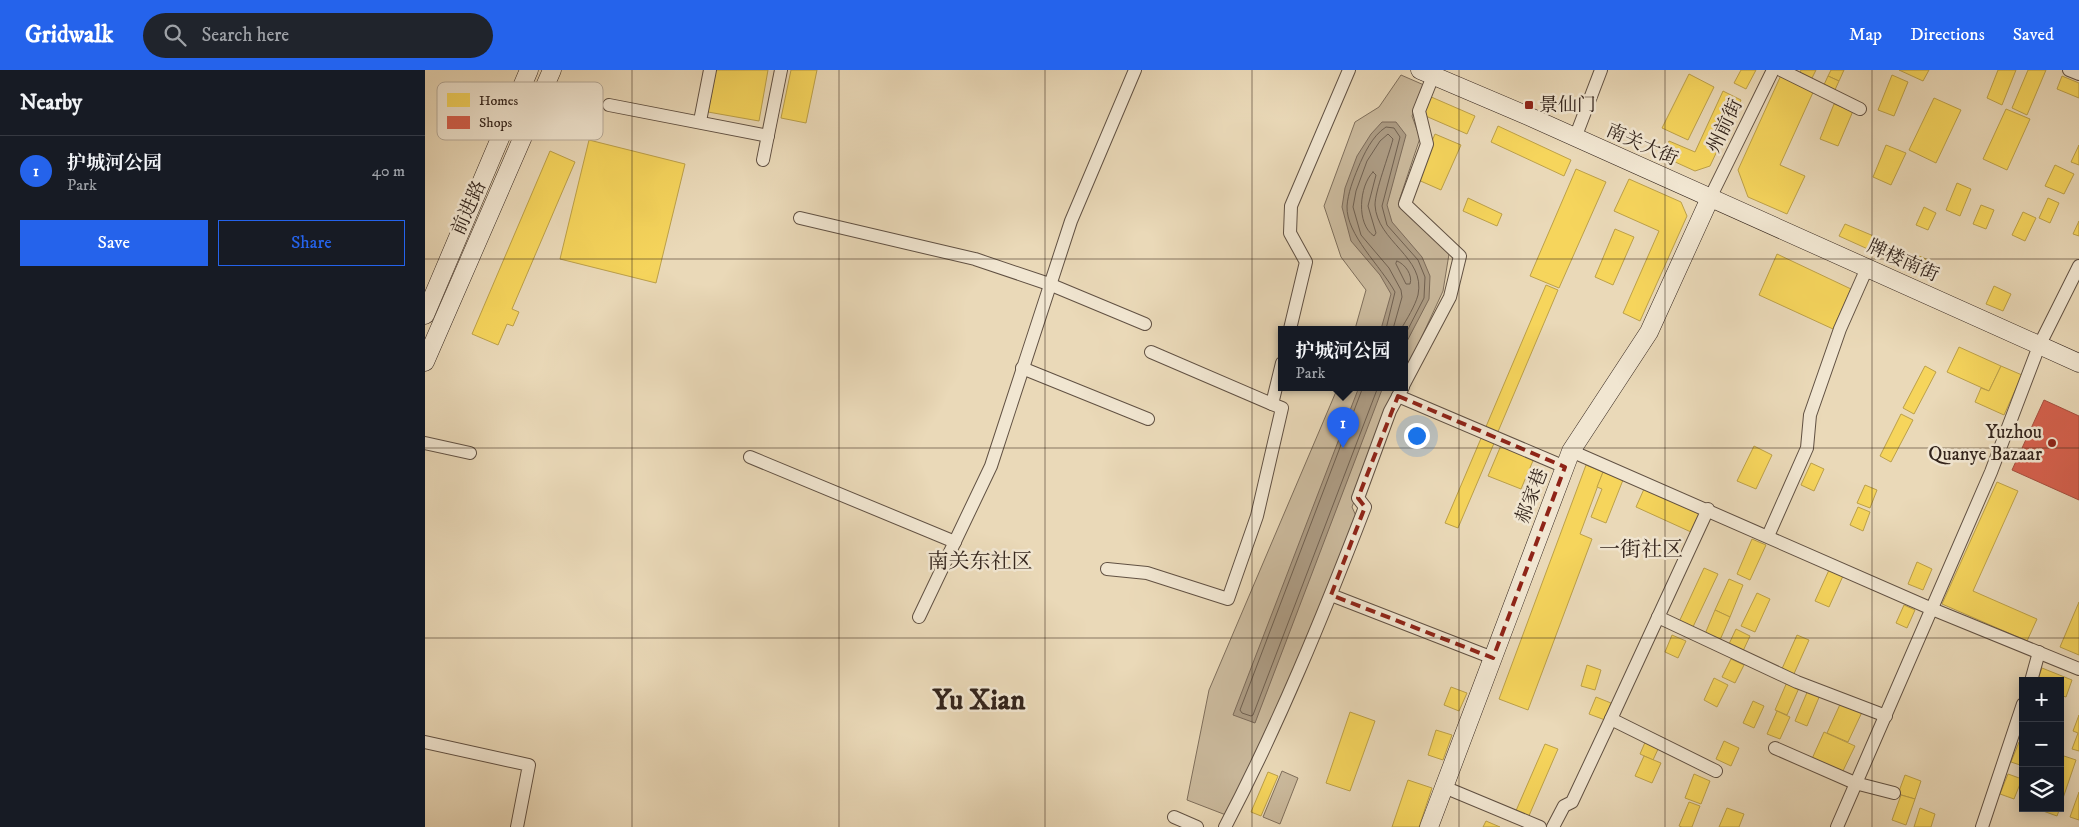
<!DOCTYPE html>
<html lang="en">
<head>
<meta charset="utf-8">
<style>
  :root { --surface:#171b24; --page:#20242c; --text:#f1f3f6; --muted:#9ea1a6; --line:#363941; --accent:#2563eb }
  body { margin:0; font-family:"IM FELL DW Pica","Noto Serif SC",serif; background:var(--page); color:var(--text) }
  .controls { position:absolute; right:15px; bottom:15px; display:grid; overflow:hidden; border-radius:0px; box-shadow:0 2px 12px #0003 }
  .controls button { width:45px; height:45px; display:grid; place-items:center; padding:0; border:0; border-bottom:1px solid var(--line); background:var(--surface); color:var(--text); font:25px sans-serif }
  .you { position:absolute; left:991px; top:365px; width:18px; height:18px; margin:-12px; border:4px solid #fff; border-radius:50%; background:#1a73e8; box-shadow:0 0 0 8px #1a73e833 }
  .badge { display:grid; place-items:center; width:32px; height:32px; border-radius:50%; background:var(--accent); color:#fff; font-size:16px; font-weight:700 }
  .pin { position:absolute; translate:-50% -41px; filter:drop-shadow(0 1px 2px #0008) }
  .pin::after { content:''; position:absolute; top:26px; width:18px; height:15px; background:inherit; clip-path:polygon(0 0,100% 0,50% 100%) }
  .popup { position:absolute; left:853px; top:256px; width:130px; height:65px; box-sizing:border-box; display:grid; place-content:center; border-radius:0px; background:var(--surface); filter:drop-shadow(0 1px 4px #0005); font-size:16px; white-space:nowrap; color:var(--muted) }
  .popup b { font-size:19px; color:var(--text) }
  .popup::after { content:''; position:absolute; left:50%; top:100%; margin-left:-10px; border:10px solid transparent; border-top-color:var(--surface) }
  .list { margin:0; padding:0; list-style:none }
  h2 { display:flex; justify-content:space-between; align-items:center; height:65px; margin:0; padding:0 20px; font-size:21px }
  h2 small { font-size:16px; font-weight:400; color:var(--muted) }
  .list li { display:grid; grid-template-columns:32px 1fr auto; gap:15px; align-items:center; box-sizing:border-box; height:70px; padding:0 20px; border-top:1px solid var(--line) }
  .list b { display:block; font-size:19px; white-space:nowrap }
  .list p { margin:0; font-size:16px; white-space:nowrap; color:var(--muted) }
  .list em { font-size:16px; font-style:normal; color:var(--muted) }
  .actions { display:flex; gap:10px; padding:15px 20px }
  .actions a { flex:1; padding:11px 0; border:1px solid var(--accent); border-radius:0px; text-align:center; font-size:18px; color:var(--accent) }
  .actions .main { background:var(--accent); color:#fff }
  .icon { flex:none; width:28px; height:28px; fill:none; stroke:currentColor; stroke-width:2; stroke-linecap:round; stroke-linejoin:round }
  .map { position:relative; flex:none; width:1654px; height:757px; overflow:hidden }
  header { display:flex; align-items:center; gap:30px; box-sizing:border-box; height:70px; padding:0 25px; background:var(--accent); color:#fff }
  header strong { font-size:24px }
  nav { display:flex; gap:28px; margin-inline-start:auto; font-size:18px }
  .search { width:350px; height:45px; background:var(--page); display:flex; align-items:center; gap:12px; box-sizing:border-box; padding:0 18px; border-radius:28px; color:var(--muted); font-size:19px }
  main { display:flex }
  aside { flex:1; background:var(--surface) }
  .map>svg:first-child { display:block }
  .green { fill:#cbba9d; stroke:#7f6f5c }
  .water { fill:#ac9b83; stroke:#7c6b5a }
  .homes { fill:#f6d55c; stroke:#bca049 }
  .shops { fill:#d6604d; stroke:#a54e3e }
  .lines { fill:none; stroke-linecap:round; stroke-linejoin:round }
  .shore { stroke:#706050; stroke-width:1 }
  .street-casing { stroke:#615143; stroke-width:14 }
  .secondary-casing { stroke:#33241c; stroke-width:19 }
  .street { stroke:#f1e6d1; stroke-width:12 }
  .secondary { stroke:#f1e6d1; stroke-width:18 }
  .marked { fill:none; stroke:#8f2418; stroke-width:4; stroke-dasharray:10 6; stroke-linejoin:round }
  .grid { fill:none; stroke:#33241c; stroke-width:1; stroke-opacity:0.55 }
  .poi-dot { fill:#8f2418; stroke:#f1e6d1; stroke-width:2 }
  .labels { text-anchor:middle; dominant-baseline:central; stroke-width:5; stroke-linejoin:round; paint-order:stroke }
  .poi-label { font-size:19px; fill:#33241c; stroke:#f1e6d1; text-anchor:start }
  .street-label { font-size:19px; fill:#33241c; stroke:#f1e6d1 }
  .quarter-label { font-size:21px; fill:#33241c; stroke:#f1e6d1 }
  .town-label { font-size:29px; font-weight:bold; fill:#33241c; stroke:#f1e6d1 }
  .key { fill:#f1e6d1; stroke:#b8ac9b; stroke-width:1 }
  .key-label { font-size:14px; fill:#33241c }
</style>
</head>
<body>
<header>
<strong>Gridwalk</strong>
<div class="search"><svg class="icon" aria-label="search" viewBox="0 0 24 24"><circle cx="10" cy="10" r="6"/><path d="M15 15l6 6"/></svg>Search here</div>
<nav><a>Map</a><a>Directions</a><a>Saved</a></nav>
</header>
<main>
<aside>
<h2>Nearby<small></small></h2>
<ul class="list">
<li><span class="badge">1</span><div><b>护城河公园</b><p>Park</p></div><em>40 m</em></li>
</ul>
<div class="actions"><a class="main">Save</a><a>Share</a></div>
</aside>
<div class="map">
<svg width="1654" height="757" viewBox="0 0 1654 757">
  <rect width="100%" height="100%" fill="#ead9b8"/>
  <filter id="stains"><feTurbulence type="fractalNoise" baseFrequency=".004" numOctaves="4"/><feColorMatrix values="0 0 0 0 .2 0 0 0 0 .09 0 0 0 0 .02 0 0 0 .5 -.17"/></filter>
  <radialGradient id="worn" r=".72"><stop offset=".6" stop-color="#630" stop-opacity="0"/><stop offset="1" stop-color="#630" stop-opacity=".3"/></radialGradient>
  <g class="green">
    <polygon points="976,5 999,15 987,46 995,68 974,131 1024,184 1018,221 979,305 979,259 930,259 941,220 916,187 899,136 930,52 954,37"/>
    <path d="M913,317H973L927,437L931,446C892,547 852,649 801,745L762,730L784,620Z"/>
    <polygon points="857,701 873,708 855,754 838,747"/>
  </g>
  <g class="water">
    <polygon points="957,52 971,52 981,65 962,135 967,152 997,187 1005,206 1004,229 979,277 979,259 956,259 966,224 955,205 926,171 917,137 920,118 932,86 946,64"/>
    <polygon points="934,317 958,317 830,653 808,645"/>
  </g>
  <g class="homes">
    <polygon points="291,0 343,0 334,51 283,42"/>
    <polygon points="366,0 392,0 381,53 356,48"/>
    <polygon points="1316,0 1331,0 1321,19 1309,13"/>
    <polygon points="1376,0 1391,0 1386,10 1374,5"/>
    <polygon points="1406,0 1419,0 1414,11 1403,6"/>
    <polygon points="1474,0 1504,0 1498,11"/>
    <polygon points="1573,0 1591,0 1577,35 1562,28"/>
    <polygon points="1603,0 1621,0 1602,45 1587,38"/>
    <polygon points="1357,3 1390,18 1355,95 1380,106 1362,144 1323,127 1313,100"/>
    <polygon points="1264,4 1289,17 1263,70 1237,58"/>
    <polygon points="1467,5 1483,12 1469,46 1453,40"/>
    <polygon points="1403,6 1414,11 1409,22 1398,17"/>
    <polygon points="1637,6 1654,13 1654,28 1632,19"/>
    <polygon points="1298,21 1316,30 1285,96 1270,101 1237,86 1244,71 1270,82"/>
    <polygon points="1004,26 1050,46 1042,64 996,44"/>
    <polygon points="1509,28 1536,40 1511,93 1484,80"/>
    <polygon points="1409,34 1428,41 1413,76 1395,69"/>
    <polygon points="1581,39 1605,49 1582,100 1558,89"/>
    <polygon points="1073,56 1146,90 1139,106 1066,72"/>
    <polygon points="1010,64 1036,75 1016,120 991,109"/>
    <polygon points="164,70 260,94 231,213 135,189"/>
    <polygon points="1461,75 1481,83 1466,115 1448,107"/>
    <polygon points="1654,75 1654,95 1646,92"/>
    <polygon points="125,81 150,92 87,239 94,242 88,256 82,254 73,275 47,264"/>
    <polygon points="1630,95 1649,104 1639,124 1620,116"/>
    <polygon points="1151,99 1181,112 1134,218 1105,206"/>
    <polygon points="1204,109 1256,132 1262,146 1215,251 1198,243 1234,161 1189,141"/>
    <polygon points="1532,113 1546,119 1535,146 1521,140"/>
    <polygon points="1043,128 1077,144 1072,156 1038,141"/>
    <polygon points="1623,128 1634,133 1625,153 1614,148"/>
    <polygon points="1556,135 1569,140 1561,159 1548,154"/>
    <polygon points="1499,137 1511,143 1503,160 1491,155"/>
    <polygon points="1598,142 1611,148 1600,171 1587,165"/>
    <polygon points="1654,151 1654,166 1648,164"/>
    <polygon points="1420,154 1451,167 1445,180 1414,166"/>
    <polygon points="1190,159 1209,167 1188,215 1170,207"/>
    <polygon points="1352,184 1426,219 1408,259 1334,225"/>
    <polygon points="1492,185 1510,193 1503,209 1485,201"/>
    <polygon points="1121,215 1133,220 1072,364 1060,359"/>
    <polygon points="1569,216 1586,224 1578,241 1561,234"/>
    <polygon points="1534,277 1576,296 1564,321 1522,302"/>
    <polygon points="1500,296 1511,302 1489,344 1478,338"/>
    <polygon points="1576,296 1597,305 1579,345 1550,332 1556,318 1564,321"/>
    <polygon points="1476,344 1488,350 1466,392 1455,386"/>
    <polygon points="1057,366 1070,371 1033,458 1020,453"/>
    <polygon points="1077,373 1110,386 1096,419 1063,406"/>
    <polygon points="1329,376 1347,385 1331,419 1312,411"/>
    <polygon points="1386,393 1399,399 1389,421 1376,415"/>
    <polygon points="1161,395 1178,402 1155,464 1167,469 1103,640 1074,629"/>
    <polygon points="1178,402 1198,410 1181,453 1166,447 1177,419 1172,417"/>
    <polygon points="1572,412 1593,421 1548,521 1612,549 1602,571 1517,534"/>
    <polygon points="1440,415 1452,420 1445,438 1432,433"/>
    <polygon points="1219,419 1274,444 1266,462 1211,437"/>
    <polygon points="1433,437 1445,442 1438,461 1425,455"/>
    <polygon points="1327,469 1341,475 1325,510 1312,504"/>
    <polygon points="1492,492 1507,499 1498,520 1483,514"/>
    <polygon points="1279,498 1293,504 1267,559 1254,552"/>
    <polygon points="1404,500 1418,506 1404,537 1390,531"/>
    <polygon points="1304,509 1318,515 1305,547 1290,540"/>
    <polygon points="1332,523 1345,529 1330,562 1316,556"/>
    <polygon points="1654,532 1654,585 1635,577"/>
    <polygon points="1479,535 1490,540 1482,558 1471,553"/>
    <polygon points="1290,540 1305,547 1295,570 1280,564"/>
    <polygon points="1311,559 1325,566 1318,581 1304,574"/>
    <polygon points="1247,565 1261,571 1253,588 1240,582"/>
    <polygon points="1372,565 1384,570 1368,606 1356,601"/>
    <polygon points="1306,589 1319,595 1310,613 1297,607"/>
    <polygon points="1162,595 1176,600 1170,620 1156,616"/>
    <polygon points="1617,598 1647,610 1641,627 1635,625 1635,611 1612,611"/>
    <polygon points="1289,608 1303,615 1292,637 1279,630"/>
    <polygon points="1362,612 1374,618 1362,645 1350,640"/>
    <polygon points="1026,617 1042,623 1034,641 1019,635"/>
    <polygon points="1383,620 1395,625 1382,656 1370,651"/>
    <polygon points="1171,627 1186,633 1180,650 1164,644"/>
    <polygon points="1417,630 1438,640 1423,672 1402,663"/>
    <polygon points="1328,631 1339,636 1329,658 1318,653"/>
    <polygon points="1352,641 1365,647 1355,669 1342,664"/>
    <polygon points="925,642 950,651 925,721 901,713"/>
    <polygon points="1654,645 1654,681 1647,679 1653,663 1648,661"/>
    <polygon points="1011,660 1027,665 1018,690 1003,685"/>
    <polygon points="1399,662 1430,676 1416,705 1386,691"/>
    <polygon points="1221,670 1234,677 1228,690 1215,684"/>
    <polygon points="1299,671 1314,678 1306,696 1291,689"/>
    <polygon points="1594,672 1598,673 1598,696 1586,692"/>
    <polygon points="1120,674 1133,679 1103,748 1090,743"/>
    <polygon points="1636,685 1651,690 1635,737 1635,688"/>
    <polygon points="1219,686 1236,693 1227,713 1210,706"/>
    <polygon points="843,702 853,706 836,746 826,742"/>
    <polygon points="1269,704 1285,711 1276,734 1260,728"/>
    <polygon points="1583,704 1597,709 1589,729 1575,724"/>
    <polygon points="1480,705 1496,711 1490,729 1473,724"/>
    <polygon points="983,710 1007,718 994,757 967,757"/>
    <polygon points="1654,722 1654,750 1645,747"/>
    <polygon points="1476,725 1490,729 1481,755 1467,750"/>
    <polygon points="1264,732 1275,736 1267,757 1257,757 1254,756"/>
    <polygon points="1302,738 1319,744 1314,757 1294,757"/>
    <polygon points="1495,738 1510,744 1506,757 1489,757"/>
    <polygon points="1619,738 1635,738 1632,746 1618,741"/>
    <polygon points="1061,751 1075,757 1058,757"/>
  </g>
  <polygon class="shops" points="1619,330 1654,346 1654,430 1587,400"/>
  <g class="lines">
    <g class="shore">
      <path d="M948,102L951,105L943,136L951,163L949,166C931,154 934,116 948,102Z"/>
      <path d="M972,191C980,194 988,205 985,214H981L971,194Z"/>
      <path d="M961,259L970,222C956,196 921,165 922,136C923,123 928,110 933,98C939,84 947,66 961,57L969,58L975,67L957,136L962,155L993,190L1000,207L999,228L979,267"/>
      <path d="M968,259L977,227L976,220L964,198L936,165L928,137L931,121L942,91L955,71L963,64L968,69C964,85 950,121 950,135C952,172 1001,187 993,225C990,236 982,249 976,259"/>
      <polyline points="938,317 815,640 817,643 826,646 828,645 953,317"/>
    </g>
    <defs>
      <g id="street">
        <polyline points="1356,0 1435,39"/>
        <polyline points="1644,0 1654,4"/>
        <polyline points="184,35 343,66"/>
        <polyline points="275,51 285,0"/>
        <polyline points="1150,68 1176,0"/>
        <polyline points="338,90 356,0"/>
        <polyline points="1285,128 1348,0"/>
        <polyline points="375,148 550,189 624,214 720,254"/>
        <polyline points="865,259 881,192 865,163 866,136 924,0"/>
        <polyline points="726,282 847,334"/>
        <polyline points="597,298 723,349"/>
        <polyline points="979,314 1025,227 1035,186 980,134 1002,74 994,41 1008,6"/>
        <polyline points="973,326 1140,397"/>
        <polyline points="0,373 45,383"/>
        <polyline points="1146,381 1507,539 1654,599"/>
        <polyline points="325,387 530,472"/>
        <polyline points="1283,439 1186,649 1291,701"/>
        <polyline points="1343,466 1382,378 1385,345 1415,259 1442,198"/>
        <polyline points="682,499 722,503 803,529 832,446 857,338 847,334 857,293"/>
        <polyline points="906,525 1068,588"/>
        <polyline points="494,547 566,396 646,151 710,0"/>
        <polyline points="1233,547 1372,612 1461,646"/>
        <polyline points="1606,611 1614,582"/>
        <polyline points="0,672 104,695 92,757"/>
        <polyline points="1350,678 1430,713 1469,723"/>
        <polyline points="1019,717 1115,757"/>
        <polyline points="749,747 772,757"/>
        <path d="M800,757C854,654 898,546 940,437L933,428L965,341L978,317"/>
        <polyline points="1128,757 1139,736 1147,732 1186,649"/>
        <polyline points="1412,757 1566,402 1614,276 1654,196"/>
        <polyline points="1557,757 1598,634"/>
      </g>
      <g id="secondary">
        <polyline points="995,0 1103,46 1654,293"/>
        <polyline points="0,245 104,0"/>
        <polyline points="0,292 127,0"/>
        <polyline points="1004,757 1146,381 1224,262 1285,128"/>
      </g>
    </defs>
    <use href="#street" class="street-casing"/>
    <use href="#secondary" class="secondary-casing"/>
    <use href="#street" class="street"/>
    <use href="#secondary" class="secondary"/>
  </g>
  <path class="marked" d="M973,326L1140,397L1068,588L906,525L940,437L933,428Z"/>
  <path class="grid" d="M207,0V757M414,0V757M620,0V757M827,0V757M1034,0V757M1240,0V757M1447,0V757M0,189H1654M0,378H1654M0,568H1654"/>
  <g class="poi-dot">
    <rect x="1099" y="30" width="10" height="10" rx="2.5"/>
    <circle cx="1627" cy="373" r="5"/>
  </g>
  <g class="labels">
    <g class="poi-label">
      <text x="1114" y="35">景仙门</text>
      <text x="1617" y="362" text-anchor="end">Yuzhou<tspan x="1617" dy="22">Quanye Bazaar</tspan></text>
    </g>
    <g class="street-label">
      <text transform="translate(1300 56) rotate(-64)">州前街</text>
      <text transform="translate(1217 75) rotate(24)">南关大街</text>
      <text transform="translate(44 138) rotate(-66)">前进路</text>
      <text transform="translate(1478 191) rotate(24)">牌楼南街</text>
      <text transform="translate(1107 426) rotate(-69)">郝家巷</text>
    </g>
    <g class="quarter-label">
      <text x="1216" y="480">一街社区</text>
      <text x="555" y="492">南关东社区</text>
    </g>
    <g class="town-label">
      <text x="554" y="631">Yu Xian</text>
    </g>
  </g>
  <rect x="12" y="12" width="166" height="58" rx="8" class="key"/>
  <rect x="22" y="23" width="23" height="14" fill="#f6d55c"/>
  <rect x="22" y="46" width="23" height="13" fill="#d6604d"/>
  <g class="key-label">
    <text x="54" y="35">Homes</text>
    <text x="54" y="57">Shops</text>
  </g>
  <rect width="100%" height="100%" filter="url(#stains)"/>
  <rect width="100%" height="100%" fill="url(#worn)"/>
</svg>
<div class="controls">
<button>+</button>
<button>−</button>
<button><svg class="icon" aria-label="layers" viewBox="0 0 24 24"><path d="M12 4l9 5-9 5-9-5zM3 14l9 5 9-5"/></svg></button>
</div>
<div class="you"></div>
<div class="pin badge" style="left:918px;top:378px">1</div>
<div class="popup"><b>护城河公园</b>Park</div>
</div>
</main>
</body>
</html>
